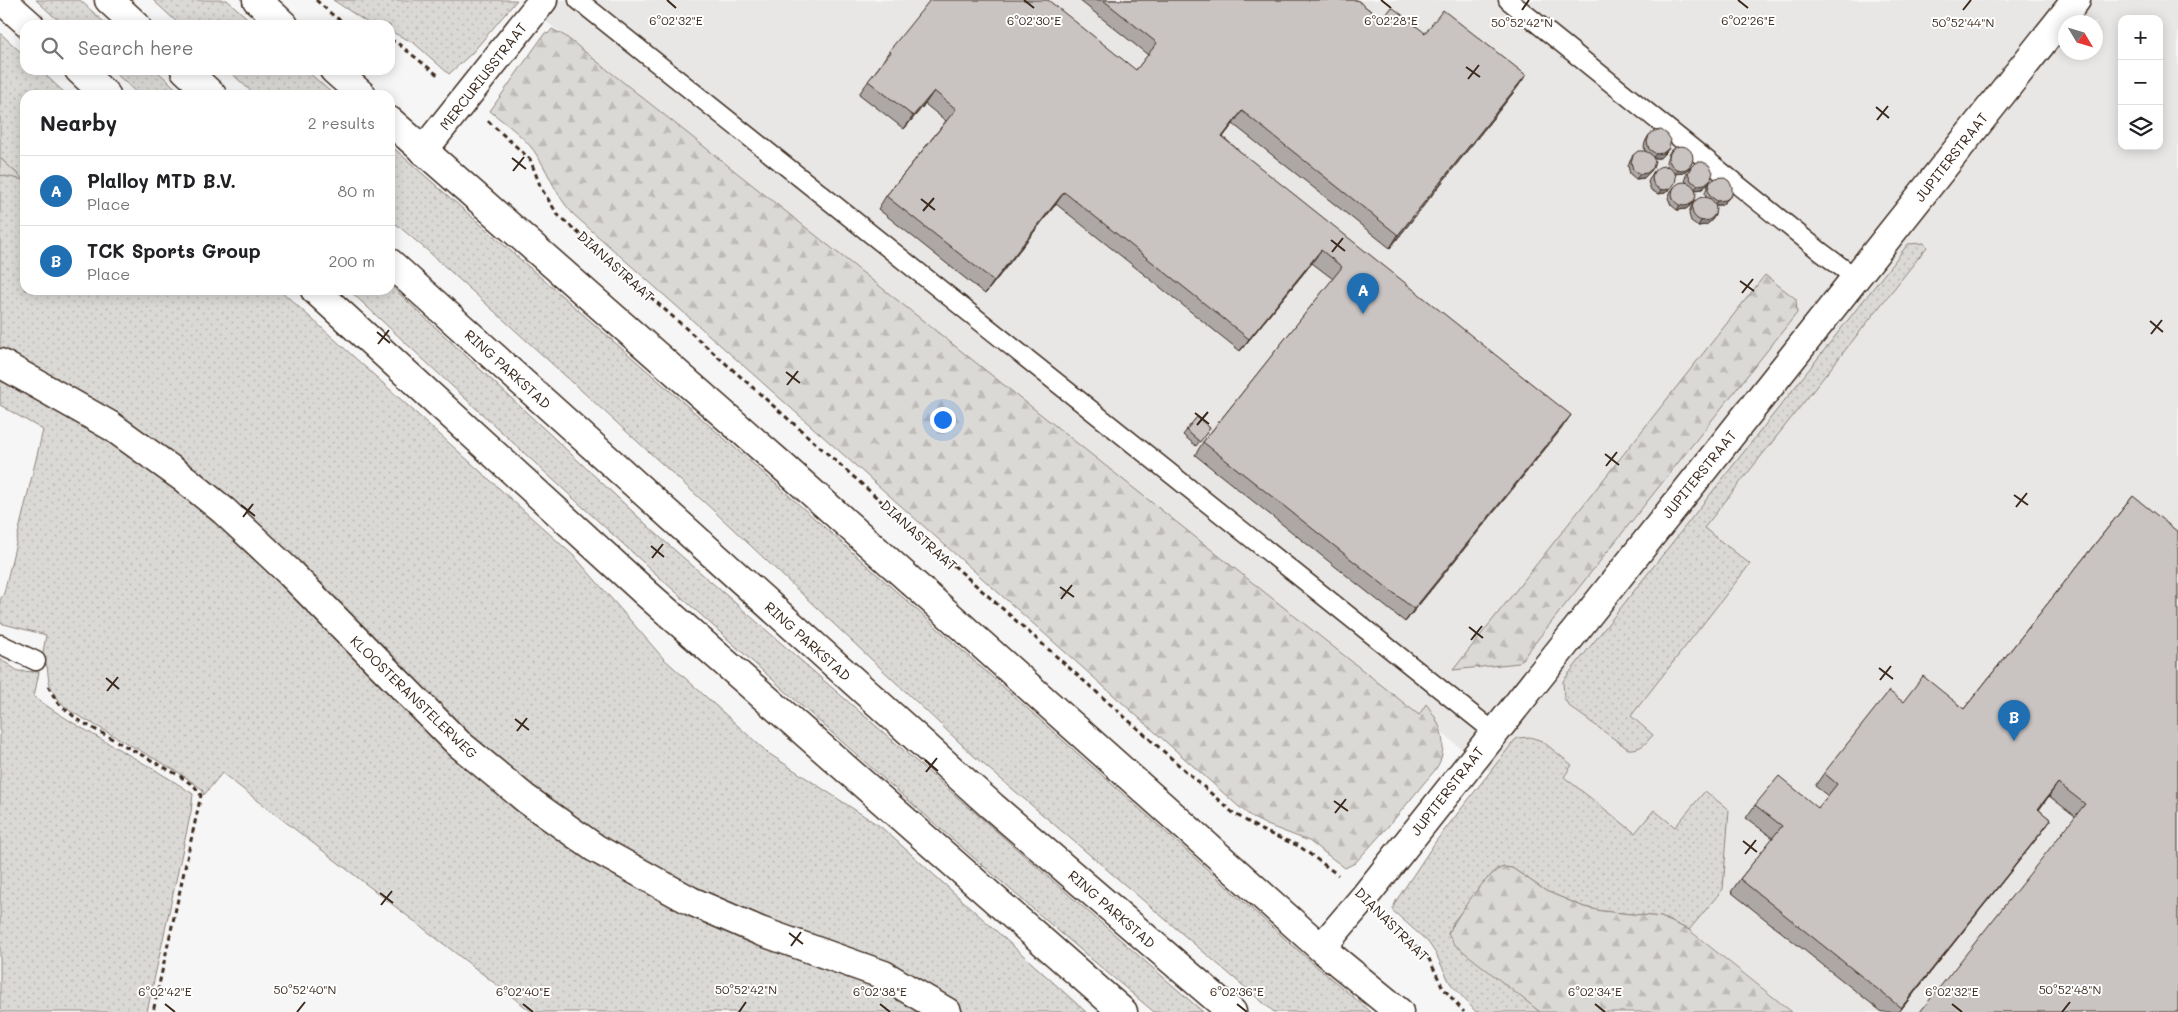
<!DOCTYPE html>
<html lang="en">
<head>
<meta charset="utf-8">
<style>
  :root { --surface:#fff; --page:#f6f6f6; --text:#202124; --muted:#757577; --line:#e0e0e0; --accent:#1f6fb2 }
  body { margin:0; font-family:Mali,sans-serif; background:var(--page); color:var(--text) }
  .controls { position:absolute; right:15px; top:15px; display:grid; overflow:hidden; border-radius:10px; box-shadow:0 2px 12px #0003 }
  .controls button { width:45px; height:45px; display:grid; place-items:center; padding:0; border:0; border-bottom:1px solid var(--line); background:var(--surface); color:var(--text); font:25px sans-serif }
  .compass { position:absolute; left:2058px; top:15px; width:45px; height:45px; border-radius:50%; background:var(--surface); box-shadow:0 2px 12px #0003; rotate:128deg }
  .you { position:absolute; left:942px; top:419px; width:18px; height:18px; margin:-12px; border:4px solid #fff; border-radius:50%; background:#1a73e8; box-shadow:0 0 0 8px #1a73e833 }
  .badge { display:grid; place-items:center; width:32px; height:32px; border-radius:50%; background:var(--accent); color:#fff; font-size:16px; font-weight:700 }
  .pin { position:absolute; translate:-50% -41px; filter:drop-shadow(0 1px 2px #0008) }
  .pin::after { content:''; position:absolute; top:26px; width:18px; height:15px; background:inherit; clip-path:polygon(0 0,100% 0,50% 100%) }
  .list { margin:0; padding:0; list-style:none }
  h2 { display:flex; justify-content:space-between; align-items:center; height:65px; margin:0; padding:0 20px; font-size:21px }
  h2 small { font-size:16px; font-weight:400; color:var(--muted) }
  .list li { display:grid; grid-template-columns:32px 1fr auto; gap:15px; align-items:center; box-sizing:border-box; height:70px; padding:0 20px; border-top:1px solid var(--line) }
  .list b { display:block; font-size:19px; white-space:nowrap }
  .list p { margin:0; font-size:16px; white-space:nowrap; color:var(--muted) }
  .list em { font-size:16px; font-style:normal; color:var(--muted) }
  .icon { flex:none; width:28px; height:28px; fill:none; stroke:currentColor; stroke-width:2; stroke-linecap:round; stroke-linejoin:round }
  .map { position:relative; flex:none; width:2178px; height:1012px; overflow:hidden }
  .search { position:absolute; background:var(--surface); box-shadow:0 2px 12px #0003; left:20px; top:20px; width:375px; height:55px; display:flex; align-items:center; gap:12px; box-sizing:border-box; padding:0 18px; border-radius:15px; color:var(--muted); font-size:19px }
  .panel { position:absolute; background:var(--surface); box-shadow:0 2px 12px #0003; left:20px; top:90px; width:375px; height:205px; border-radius:15px }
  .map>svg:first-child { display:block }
  .built { fill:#e9e7e6; fill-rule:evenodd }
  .grass { fill:url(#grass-dots); stroke:#8b827a }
  .forest { fill:url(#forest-firs); stroke:#8b827a }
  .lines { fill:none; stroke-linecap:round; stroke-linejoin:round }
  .service-casing { stroke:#3b2a1e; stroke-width:21 }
  .minor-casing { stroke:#3b2a1e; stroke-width:31 }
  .trunk-casing { stroke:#3b2a1e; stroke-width:31 }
  .path { stroke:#3b2a1e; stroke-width:3; stroke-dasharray:5 4; stroke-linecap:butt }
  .service { stroke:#fff; stroke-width:18 }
  .minor { stroke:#fff; stroke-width:28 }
  .trunk { stroke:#fff; stroke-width:28 }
  .wall { fill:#ada8a6; stroke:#3b2a1e }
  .shaded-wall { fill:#8d8887; stroke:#3b2a1e }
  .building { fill:#c9c3c1; stroke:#3b2a1e }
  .ticks { fill:none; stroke:#3b2a1e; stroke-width:2 }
  .labels { text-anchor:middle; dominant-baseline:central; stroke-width:4; stroke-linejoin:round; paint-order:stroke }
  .street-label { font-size:14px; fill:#3b2a1e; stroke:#fff }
  .ticks-label { font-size:12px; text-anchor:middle; fill:#3b2a1e; stroke:#fff; stroke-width:4; stroke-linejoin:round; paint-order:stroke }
</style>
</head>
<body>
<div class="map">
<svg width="2178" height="1012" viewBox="0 0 2178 1012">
  <defs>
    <pattern id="grass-dots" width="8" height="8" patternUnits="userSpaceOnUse" patternTransform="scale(1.25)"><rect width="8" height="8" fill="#dbd9d6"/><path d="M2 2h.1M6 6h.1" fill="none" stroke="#bdbab7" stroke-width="1.8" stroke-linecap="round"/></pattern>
    <pattern id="forest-firs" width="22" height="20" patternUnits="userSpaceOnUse" patternTransform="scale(1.25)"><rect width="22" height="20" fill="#dbd9d6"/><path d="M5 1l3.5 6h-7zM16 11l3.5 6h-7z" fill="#bdbab7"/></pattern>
  </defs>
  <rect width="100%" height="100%" fill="#f7f6f6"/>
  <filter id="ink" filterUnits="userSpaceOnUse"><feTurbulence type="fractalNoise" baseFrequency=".02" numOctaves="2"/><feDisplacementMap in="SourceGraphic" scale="10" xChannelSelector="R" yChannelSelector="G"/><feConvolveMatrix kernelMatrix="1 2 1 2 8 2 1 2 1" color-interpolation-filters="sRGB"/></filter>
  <g filter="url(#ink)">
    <path class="built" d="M519,0H2178V1012H1793ZM2122,19H2159V146H2122ZM2066,22H2096V52H2066Z"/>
    <g class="grass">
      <polygon points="36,0 80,0 107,25 63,25"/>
      <polygon points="153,0 227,0 255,25 180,25"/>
      <polygon points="333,0 517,0 472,53 449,74 414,43 390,31 390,25 371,25"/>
      <polygon points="0,33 25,56 25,70 40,70 67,95 25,95 25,290 280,290 576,558 663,658 768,753 881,827 1086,1012 965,1012 918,983 739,912 593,837 474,745 322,591 0,353 0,175 23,179 0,158"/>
      <polygon points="112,70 156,70 183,95 139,95"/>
      <polygon points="228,70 306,70 334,95 255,95"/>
      <polygon points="390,145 768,477 1309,960 1371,1012 1274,1012 975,757 715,512 428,251 390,219"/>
      <path d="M1924,243L1927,247L1704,528L1750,564L1631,716L1653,735C1645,744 1641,750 1628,749L1569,706L1564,698L1563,681L1908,244Z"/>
      <path d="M390,285L662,539L1203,1012H1154C878,780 612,536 349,290H390Z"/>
      <path d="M0,373L35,391L184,490L477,770L930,1012H532L222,773L204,795L202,789L178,772L70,711C60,703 52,693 49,681C47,672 49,665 42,658L46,635L0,623V600L4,593L43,430L0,405Z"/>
      <path d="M0,659L18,671L39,672L34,697C85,734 142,759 193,794L191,812L147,1012H0Z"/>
      <polygon points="1530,737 1542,741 1572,765 1564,777 1635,833 1654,810 1675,827 1705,791 1729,810 1723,889 1689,930 1661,917 1602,911 1584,907 1546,891 1512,868 1496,869 1454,921 1448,934 1540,1012 1476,1012 1450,983 1436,954 1428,942 1392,910 1396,901 1436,841 1515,740 1518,738"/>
    </g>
    <g class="forest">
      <path d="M552,29L565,36L1419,715L1426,704C1438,719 1447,738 1441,758C1439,767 1430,776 1424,783C1402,811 1379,837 1355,863L1345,868L1309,841L1267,825L1253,818L1238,806L573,214C555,194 551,177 538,157C527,138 507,125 490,111L545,33L548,34Z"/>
      <polygon points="0,158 24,180 0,175"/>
      <polygon points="1765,275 1796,299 1797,313 1519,663 1453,670"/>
      <path d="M1503,867L1512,868L1546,891L1584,907L1602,911L1661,917L1689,930L1792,1012H1540L1454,944L1448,934C1457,916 1485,874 1503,867Z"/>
    </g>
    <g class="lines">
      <defs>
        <g id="service">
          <polyline points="578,0 1494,732"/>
          <polyline points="1508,0 1821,252 1856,278"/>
          <polyline points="0,644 36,661"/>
        </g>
        <g id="minor">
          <polyline points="257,0 284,25"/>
          <polyline points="334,70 362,95"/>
          <polyline points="390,121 779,463 1321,948 1399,1012"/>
          <polyline points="423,151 543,0"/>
          <polyline points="0,363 111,426 186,480 224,511 289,572 458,743 526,799 595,848 691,901 760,931 884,975 947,1012"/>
          <polyline points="1321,948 1366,895 2076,0"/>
        </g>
        <g id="trunk">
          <polyline points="2,0 30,25"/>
          <polyline points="109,0 136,25"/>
          <polyline points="79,70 106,95"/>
          <polyline points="185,70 212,95"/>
          <polyline points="390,263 992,806 1232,1012"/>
          <polyline points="315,290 647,594 1123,1012"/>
        </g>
      </defs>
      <use href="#service" class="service-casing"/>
      <use href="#minor" class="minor-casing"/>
      <use href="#trunk" class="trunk-casing"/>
      <g class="path">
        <polyline points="316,0 335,17 350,25"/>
        <polyline points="390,40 396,42 439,76"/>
        <polyline points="488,121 530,159 541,188 558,215 1232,812 1261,830 1299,846 1338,875"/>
        <polyline points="48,686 57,702 78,720 180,776 195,787 201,795 153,1012"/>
        <polyline points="1390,920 1429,959 1443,988 1464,1012"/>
      </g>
      <use href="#service" class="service"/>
      <use href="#minor" class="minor"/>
      <use href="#trunk" class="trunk"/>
    </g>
    <g class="wall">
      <polygon points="1079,0 1357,0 1382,20 1425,33 1526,75 1517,88 1390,248 1233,124 1223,137 1562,428 1405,622 1195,455 1203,442 1333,279 1312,263 1240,351 1056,204 985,294 878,209 886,196 946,121 925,104 904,129 859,94 881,64 889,51 1136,70 1148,55"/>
      <polygon points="1649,135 1669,148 1666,152 1660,158 1653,158 1653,168 1650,172 1644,178 1636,179 1630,174 1628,166 1630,160 1633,155 1645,151 1644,146 1646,140"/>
      <polygon points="1671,150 1692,163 1689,168 1683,173 1674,174 1674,183 1671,188 1665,193 1658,194 1651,190 1648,182 1651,176 1654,171 1667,166 1666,162 1668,155"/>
      <polygon points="1691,167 1711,179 1708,184 1702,189 1695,190 1695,199 1692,204 1686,209 1677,210 1671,205 1668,198 1671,191 1674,187 1686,182 1685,178 1688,171"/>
      <polygon points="1710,182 1732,195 1722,205 1715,205 1715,215 1712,220 1706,225 1698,226 1691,221 1689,214 1691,207 1694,203 1706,198 1705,193 1707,187"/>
      <polygon points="1197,417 1210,428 1196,446 1183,435"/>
      <polygon points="2133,496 2178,1012 2075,816 2049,796 2039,810 2051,820 2042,832 1899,1012 1882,1012 1731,892 1740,879 1773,838 1746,818 1755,805 1818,808 1828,796 1815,786 1824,773 1903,702 1964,709"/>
    </g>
    <g class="shaded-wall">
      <polygon points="1526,75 1517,88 1390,248 1398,235"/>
      <polygon points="934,91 925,104 904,129 913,116"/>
      <polygon points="1242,111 1233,124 1213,149 1222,137"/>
      <polygon points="1669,148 1666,152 1660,158 1652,158 1656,154"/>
      <polygon points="1692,163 1689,168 1683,173 1674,174 1678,169"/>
      <polygon points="1653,168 1650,172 1644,178 1636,179 1640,174"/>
      <polygon points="1711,179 1708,184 1702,189 1694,190 1698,185"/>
      <polygon points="1674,183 1671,188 1665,193 1658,194 1661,190"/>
      <polygon points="1064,192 1056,204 985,294 994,281"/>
      <polygon points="1732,195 1722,205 1714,205 1717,201"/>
      <polygon points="1695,199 1692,204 1686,209 1677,210 1680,205"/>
      <polygon points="1715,215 1712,220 1706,225 1698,226 1701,221"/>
      <polygon points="1321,250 1312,263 1240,351 1249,339"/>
      <polygon points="1571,415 1562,428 1405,622 1414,609"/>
      <polygon points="2058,783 2049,796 2029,822 2038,809"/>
      <polygon points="2051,820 2042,832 1899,1012 1898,1012"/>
    </g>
    <g class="building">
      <polygon points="930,0 1048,0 1136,70 1157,43 1103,0 1357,0 1382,20 1392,7 1425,33 1443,10 1526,75 1398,235 1242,111 1222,137 1571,415 1414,609 1203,442 1342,267 1321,250 1249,339 1064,192 994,281 886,196 956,109 934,91 913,116 868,81 891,52 889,51"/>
      <polygon points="1661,130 1667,134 1671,140 1669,148 1663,153 1656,154 1649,149 1647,142 1649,135 1654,131"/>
      <circle cx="1681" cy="158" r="12"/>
      <polygon points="1638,151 1645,151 1651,154 1655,161 1653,168 1647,173 1640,174 1633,170 1631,162 1633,155"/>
      <polygon points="1696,162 1703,162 1709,165 1713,172 1711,179 1705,184 1698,185 1691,181 1688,173 1691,167"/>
      <circle cx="1664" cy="178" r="12"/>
      <polygon points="1723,177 1729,181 1732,187 1732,195 1726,200 1717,201 1710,196 1708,189 1710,182 1716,178"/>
      <circle cx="1684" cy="194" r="12"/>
      <circle cx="1704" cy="209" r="12"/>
      <polygon points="1197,417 1210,428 1200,442 1186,430"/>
      <polygon points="2133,496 2178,532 2178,1012 1920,1012 2085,804 2058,783 2038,809 2051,820 1901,1008 1740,879 1782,826 1755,805 1779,776 1818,808 1837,784 1824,773 1889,691 1903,702 1923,676 1964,709"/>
    </g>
  </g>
  <path class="ticks" d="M667,0L676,8M1024,0L1034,8M1381,0L1391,8M1738,0L1748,8M1522,10L1529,0M1963,10L1971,0M1466,67L1480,77M1468,79L1479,65M1876,107L1889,118M1877,120L1888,106M512,158L526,169M513,171L524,157M921,199L935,210M923,211L934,198M1331,240L1345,251M1332,252L1343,238M1740,281L1754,291M1742,293L1753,279M2150,321L2163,332M377,332L390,343M2151,334L2162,320M378,344L389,330M786,372L800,383M787,385L798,371M1195,413L1209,424M1197,425L1208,412M1605,454L1619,465M1606,466L1617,452M2014,495L2028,505M241,505L255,516M2016,507L2027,493M243,517L253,504M651,546L664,557M652,558L663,544M1060,587L1074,597M1061,599L1072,585M1469,627L1483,638M1471,640L1482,626M1879,668L1893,679M106,678L119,689M1880,680L1891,666M107,691L118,677M515,719L529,730M517,731L527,718M925,760L938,771M926,772L937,758M1334,801L1348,811M1335,813L1346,799M1743,841L1757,852M1745,854L1756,840M380,893L393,903M381,905L392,891M789,933L803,944M791,946L801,932M165,1004L175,1012M523,1004L533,1012M880,1004L890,1012M1237,1004L1247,1012M1595,1004L1605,1012M1952,1004L1962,1012M297,1012L305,1002M739,1012L746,1002M2062,1012L2070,1002"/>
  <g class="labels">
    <g class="street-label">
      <text transform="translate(483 76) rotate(-52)">MERCURIUSSTRAAT</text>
      <text transform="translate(1951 157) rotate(-52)">JUPITERSTRAAT</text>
      <text transform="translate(616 266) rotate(42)">DIANASTRAAT</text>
      <text transform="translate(508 369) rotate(42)">RING PARKSTAD</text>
      <text transform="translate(1699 474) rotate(-51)">JUPITERSTRAAT</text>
      <text transform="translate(919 535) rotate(42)">DIANASTRAAT</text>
      <text transform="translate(808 641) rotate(42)">RING PARKSTAD</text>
      <text transform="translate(414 697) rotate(44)">KLOOSTERANSTELERWEG</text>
      <text transform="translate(1447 791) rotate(-52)">JUPITERSTRAAT</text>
      <text transform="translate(1112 909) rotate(41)">RING PARKSTAD</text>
      <text transform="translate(1392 924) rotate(45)">DIANASTRAAT</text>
    </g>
  </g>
  <g class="ticks-label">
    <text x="676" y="25">6°02'32"E</text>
    <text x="1034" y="25">6°02'30"E</text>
    <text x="1391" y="25">6°02'28"E</text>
    <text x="1748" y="25">6°02'26"E</text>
    <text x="1963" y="27">50°52'44"N</text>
    <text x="1522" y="27">50°52'42"N</text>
    <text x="305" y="994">50°52'40"N</text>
    <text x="746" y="994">50°52'42"N</text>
    <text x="2070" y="994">50°52'48"N</text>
    <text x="165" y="996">6°02'42"E</text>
    <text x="523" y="996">6°02'40"E</text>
    <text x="880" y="996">6°02'38"E</text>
    <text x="1237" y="996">6°02'36"E</text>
    <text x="1595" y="996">6°02'34"E</text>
    <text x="1952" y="996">6°02'32"E</text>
  </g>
</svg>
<div class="controls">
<button>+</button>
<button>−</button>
<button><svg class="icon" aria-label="layers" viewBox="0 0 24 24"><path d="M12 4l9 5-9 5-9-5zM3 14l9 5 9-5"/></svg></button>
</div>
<svg class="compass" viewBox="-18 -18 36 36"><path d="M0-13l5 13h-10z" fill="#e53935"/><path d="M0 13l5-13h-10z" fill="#757577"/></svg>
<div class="you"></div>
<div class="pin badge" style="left:1363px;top:314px">A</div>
<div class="pin badge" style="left:2014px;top:741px">B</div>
<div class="search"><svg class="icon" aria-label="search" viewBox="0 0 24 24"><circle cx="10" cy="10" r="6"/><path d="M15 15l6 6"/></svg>Search here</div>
<section class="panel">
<h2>Nearby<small>2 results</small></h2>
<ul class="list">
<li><span class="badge">A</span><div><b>Plalloy MTD B.V.</b><p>Place</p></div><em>80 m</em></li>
<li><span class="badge">B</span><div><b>TCK Sports Group</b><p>Place</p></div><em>200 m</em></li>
</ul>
</section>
</div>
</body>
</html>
